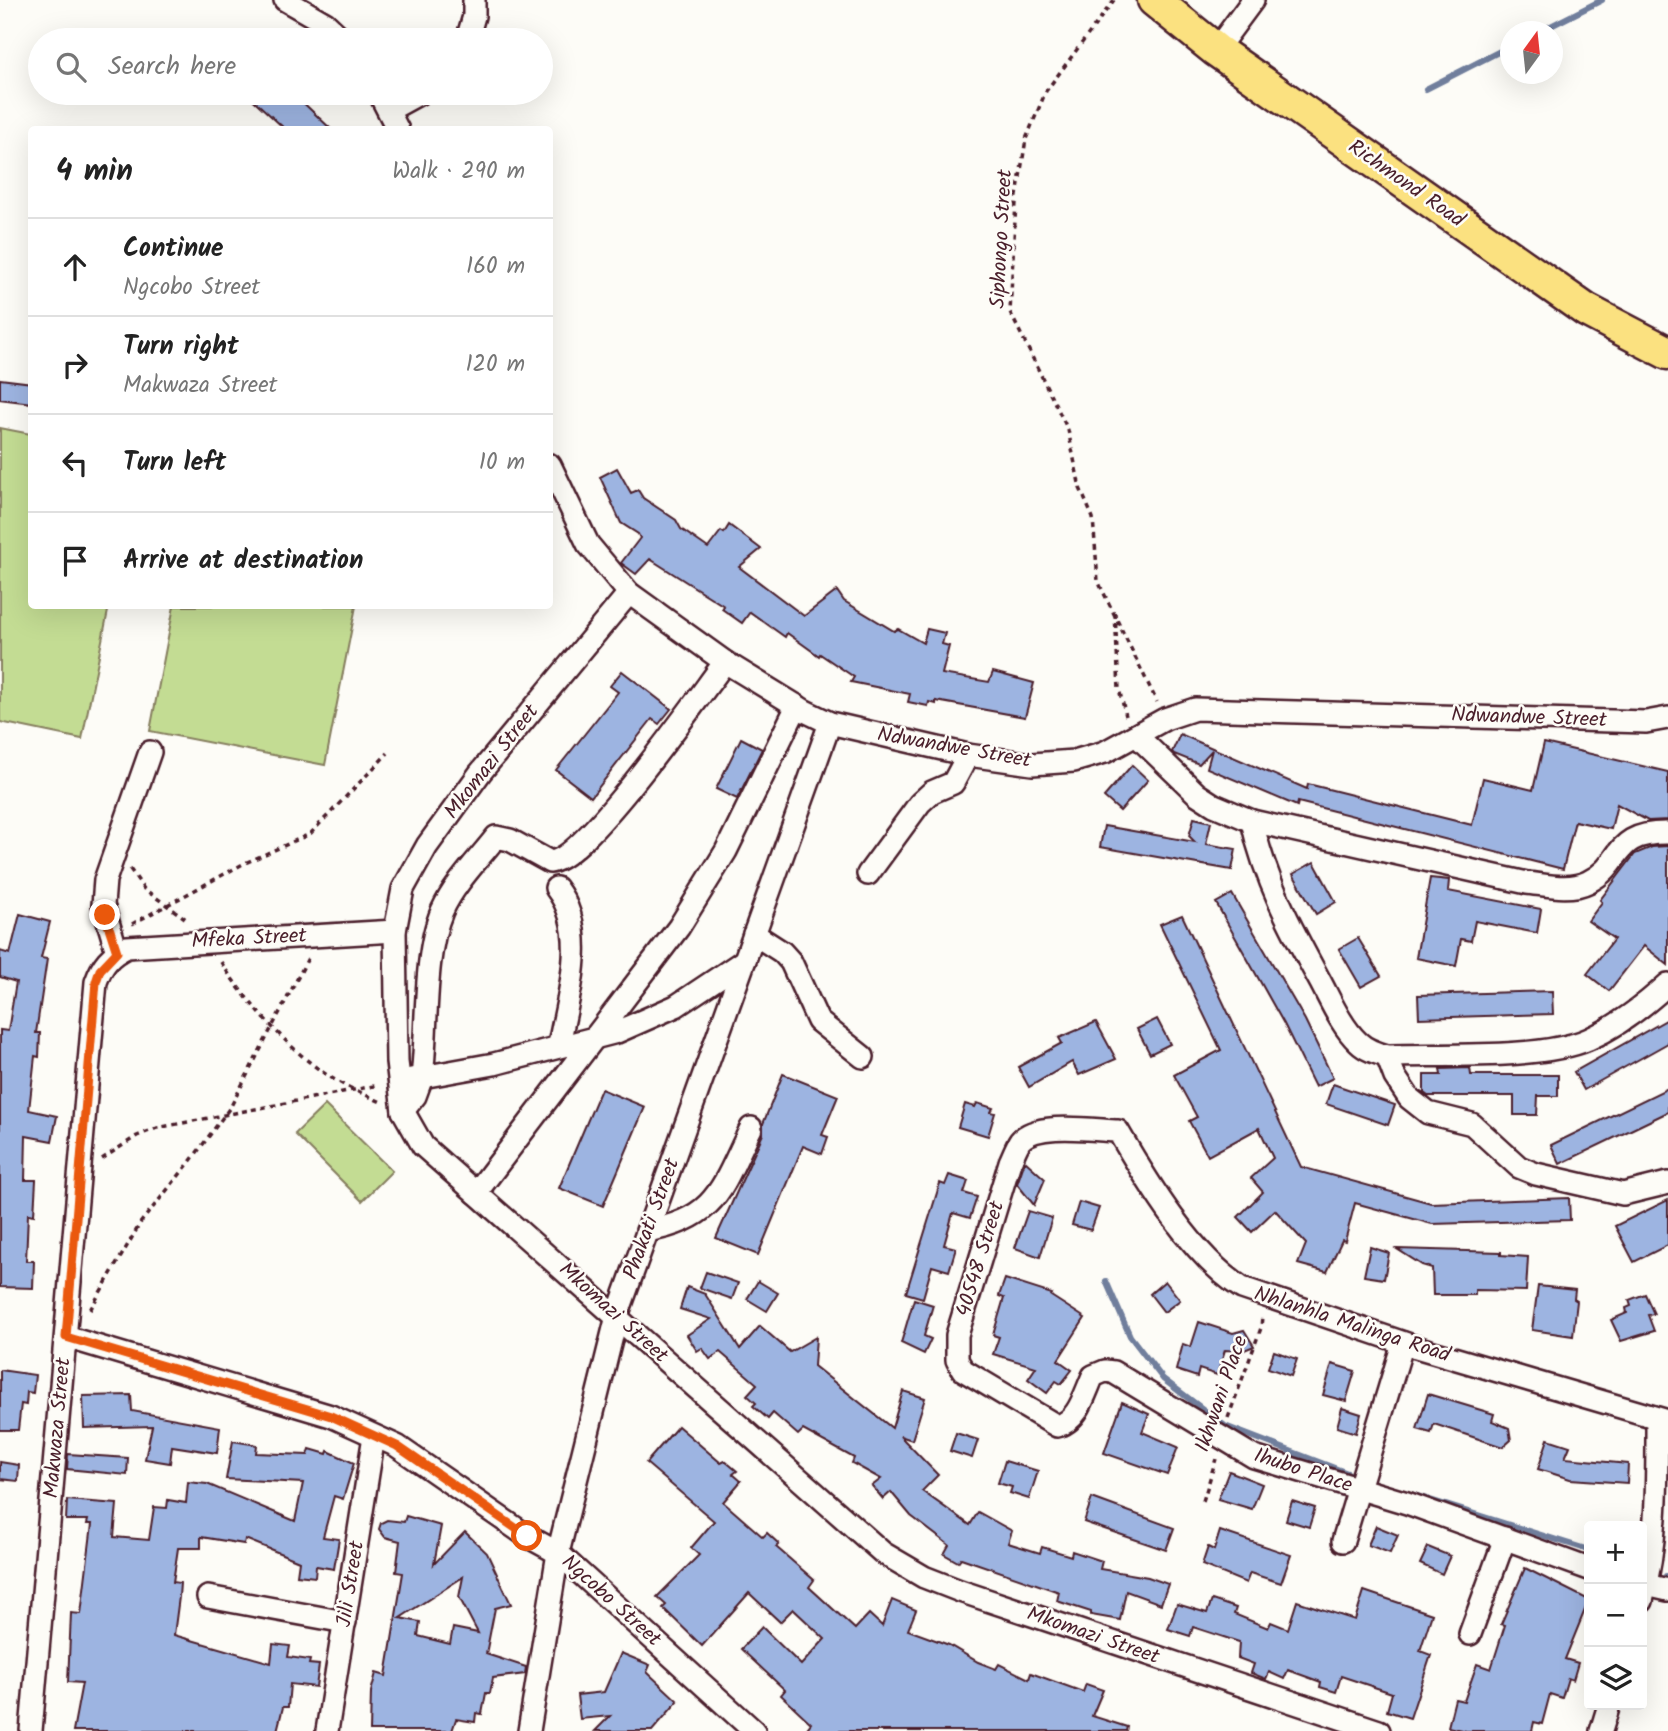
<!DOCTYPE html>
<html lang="en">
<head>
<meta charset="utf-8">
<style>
  :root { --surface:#fff; --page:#f6f6f6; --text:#222; --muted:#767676; --line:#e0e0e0 }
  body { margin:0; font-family:Kalam,sans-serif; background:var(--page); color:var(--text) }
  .controls { position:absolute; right:21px; bottom:21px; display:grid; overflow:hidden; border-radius:7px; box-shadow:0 7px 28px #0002 }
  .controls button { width:63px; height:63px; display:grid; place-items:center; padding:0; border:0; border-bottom:2px solid var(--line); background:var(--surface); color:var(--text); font:35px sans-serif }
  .compass { position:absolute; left:1500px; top:21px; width:63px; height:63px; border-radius:50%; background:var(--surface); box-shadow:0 7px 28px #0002; rotate:15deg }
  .stop { position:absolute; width:21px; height:21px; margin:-16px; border:5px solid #ea580c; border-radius:50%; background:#fff }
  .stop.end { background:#ea580c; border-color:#fff; box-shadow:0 2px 7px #0008 }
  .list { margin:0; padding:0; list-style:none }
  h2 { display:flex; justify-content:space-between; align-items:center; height:91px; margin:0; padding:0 28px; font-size:30px }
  h2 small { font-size:23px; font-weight:400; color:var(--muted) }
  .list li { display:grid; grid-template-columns:46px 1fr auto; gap:21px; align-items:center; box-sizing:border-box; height:98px; padding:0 28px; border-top:2px solid var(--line) }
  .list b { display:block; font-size:26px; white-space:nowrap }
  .list p { margin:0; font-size:23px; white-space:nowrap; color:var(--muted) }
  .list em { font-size:23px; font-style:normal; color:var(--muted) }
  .icon { flex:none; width:38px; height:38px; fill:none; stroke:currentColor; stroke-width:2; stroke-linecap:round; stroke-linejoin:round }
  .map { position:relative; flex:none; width:1668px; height:1731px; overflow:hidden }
  .search { position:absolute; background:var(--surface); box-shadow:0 7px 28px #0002; left:28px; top:28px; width:525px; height:77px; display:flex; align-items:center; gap:18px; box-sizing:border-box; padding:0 24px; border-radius:38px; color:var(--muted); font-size:26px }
  .panel { position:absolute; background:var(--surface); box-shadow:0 7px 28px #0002; left:28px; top:126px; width:525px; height:483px; border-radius:7px }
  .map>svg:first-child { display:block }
  .green { fill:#c3dc93; stroke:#867e5f; stroke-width:2 }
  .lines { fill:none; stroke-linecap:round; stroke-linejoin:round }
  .stream { stroke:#707e9c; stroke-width:6 }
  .building { fill:#9db4e1; stroke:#4a1f2b; stroke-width:2; fill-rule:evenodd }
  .minor-casing { stroke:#4a1f2b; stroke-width:26 }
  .highway-casing { stroke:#4a1f2b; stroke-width:37 }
  .path { stroke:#4a1f2b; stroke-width:3.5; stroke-dasharray:5 5; stroke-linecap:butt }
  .minor { stroke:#fdfcf7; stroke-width:21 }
  .highway { stroke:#fbe180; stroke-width:32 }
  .route { stroke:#ea580c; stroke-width:9 }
  .labels { text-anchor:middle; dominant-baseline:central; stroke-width:5; stroke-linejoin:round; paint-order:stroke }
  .street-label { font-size:21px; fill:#4a1f2b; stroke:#fdfcf7 }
</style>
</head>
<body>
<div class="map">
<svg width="1668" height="1731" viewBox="0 0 1668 1731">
  <rect width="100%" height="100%" fill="#fdfcf7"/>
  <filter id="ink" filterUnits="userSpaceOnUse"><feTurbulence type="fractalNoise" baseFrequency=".0143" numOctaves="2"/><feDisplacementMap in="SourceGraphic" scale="14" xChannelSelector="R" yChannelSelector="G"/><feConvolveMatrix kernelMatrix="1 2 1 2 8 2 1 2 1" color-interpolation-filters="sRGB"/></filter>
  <g filter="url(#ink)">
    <g class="green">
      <polygon points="0,428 31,434 32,606 109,606 82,739 0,722"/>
      <polygon points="174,606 356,606 325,765 150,731"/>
      <polygon points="325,1105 392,1171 362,1201 295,1134"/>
    </g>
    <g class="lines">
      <g class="stream">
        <polyline points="1539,32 1602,0"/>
        <polyline points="1426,89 1510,46"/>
        <polyline points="1106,1281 1130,1336 1163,1379 1225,1426 1358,1477"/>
        <polyline points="1411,1494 1589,1550"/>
        <polyline points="1666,1576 1668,1576"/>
      </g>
    </g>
    <g class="building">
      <polygon points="246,93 293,93 332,130 286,130"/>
      <polygon points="0,379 32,383 32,403 0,399"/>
      <polygon points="617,468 631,493 638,490 643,498 676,520 681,529 708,548 721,531 724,533 729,525 761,549 739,567 804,616 837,591 844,601 894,631 898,629 923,643 927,629 945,633 942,644 949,646 942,674 989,682 993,672 1034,683 1025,717 936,701 936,704 929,702 928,706 908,702 910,694 851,682 854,677 820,654 819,656 787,633 785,637 750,612 742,623 722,609 724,606 650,559 636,574 621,563 640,538 638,534 621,523 600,477"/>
      <polygon points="622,671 671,709 659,724 652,719 591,797 556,770 618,692 610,686"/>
      <polygon points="1180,734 1307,789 1308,784 1472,825 1483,778 1533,790 1544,743 1668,772 1668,820 1648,821 1617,804 1611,829 1575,821 1563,869 1298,802 1297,806 1207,768 1212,750 1199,764 1174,754 1172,752"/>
      <polygon points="741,738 762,749 737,799 716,789"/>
      <polygon points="1132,765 1148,780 1120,811 1104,797"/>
      <polygon points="1194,818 1211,822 1206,844 1236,849 1232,870 1100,847 1104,826 1195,842 1189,836"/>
      <polygon points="1668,846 1668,965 1644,946 1609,991 1587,974 1614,939 1588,921 1602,902 1600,900 1635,854 1652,847"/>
      <polygon points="1314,862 1336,902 1316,914 1293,874"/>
      <polygon points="1430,878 1449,880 1448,891 1541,909 1537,933 1475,921 1471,941 1461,939 1456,966 1416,958"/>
      <polygon points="1232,894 1305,1020 1333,1078 1315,1087 1284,1024 1216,903"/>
      <polygon points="20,914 50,922 41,958 47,959 36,1033 40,1033 39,1057 35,1056 29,1110 57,1116 52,1141 26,1136 25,1180 36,1180 34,1215 28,1214 26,1261 34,1261 33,1288 0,1287 0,1030 8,1031 16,982 0,977 0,951 10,954"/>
      <polygon points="1182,915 1301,1167 1431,1203 1569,1198 1570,1220 1432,1224 1355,1203 1345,1241 1342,1240 1327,1272 1298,1264 1306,1244 1275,1210 1252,1232 1238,1217 1263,1192 1251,1178 1273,1158 1259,1128 1208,1156 1189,1121 1197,1117 1174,1075 1221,1050 1160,924"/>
      <polygon points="1358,938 1381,976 1361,987 1339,949"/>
      <polygon points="1552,991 1553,1014 1419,1018 1418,995"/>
      <polygon points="1157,1019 1170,1044 1150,1054 1137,1029"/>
      <polygon points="1668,1019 1668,1043 1584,1090 1574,1072"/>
      <polygon points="1096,1022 1116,1059 1079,1075 1072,1062 1029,1087 1018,1067 1062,1043 1059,1038"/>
      <polygon points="1470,1068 1471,1075 1558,1075 1558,1096 1538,1096 1537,1115 1514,1115 1514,1096 1428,1096 1424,1093 1424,1075 1441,1075 1440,1069"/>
      <polygon points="783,1074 838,1096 822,1135 828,1137 822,1154 803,1146 758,1255 716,1238 763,1134 763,1124"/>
      <polygon points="1333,1084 1395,1105 1388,1125 1326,1104"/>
      <polygon points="1668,1088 1668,1112 1560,1164 1551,1145"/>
      <polygon points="601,1089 645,1107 603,1206 559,1188"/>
      <polygon points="977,1103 993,1108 991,1112 995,1113 988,1136 958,1127 965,1104 975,1107"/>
      <polygon points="1025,1161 1045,1179 1034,1205 1017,1184"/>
      <polygon points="949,1175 968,1181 964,1193 977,1197 970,1218 953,1213 944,1245 956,1248 949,1271 932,1266 923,1298 906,1293 940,1183 945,1185"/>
      <polygon points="1668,1200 1668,1245 1634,1262 1615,1226"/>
      <polygon points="1079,1202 1099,1208 1091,1230 1072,1225"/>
      <polygon points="1028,1211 1052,1218 1040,1257 1015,1248"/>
      <polygon points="1370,1247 1389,1253 1384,1279 1364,1276"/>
      <polygon points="1397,1249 1501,1252 1501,1255 1528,1257 1526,1291 1475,1290 1475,1295 1433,1295 1432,1268 1422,1265"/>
      <polygon points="706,1272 738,1283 732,1299 700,1288"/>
      <polygon points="1005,1279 1052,1294 1051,1296 1085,1318 1058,1360 1072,1370 1061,1384 1056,1381 1047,1393 1028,1379 1036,1367 993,1354 999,1337 993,1335 1004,1298 999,1296"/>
      <polygon points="758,1281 778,1293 767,1311 747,1299"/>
      <polygon points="1165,1281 1180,1300 1164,1312 1150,1294"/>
      <polygon points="1538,1286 1575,1290 1574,1299 1577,1301 1573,1336 1532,1330"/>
      <polygon points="687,1287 705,1294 740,1349 760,1326 790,1352 816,1337 814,1366 892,1428 903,1391 925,1398 912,1440 900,1436 938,1475 922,1491 970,1525 978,1512 1012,1531 1008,1543 1040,1553 1042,1547 1071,1556 1072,1551 1102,1561 1100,1569 1148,1577 1168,1584 1161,1604 1126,1591 1120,1620 1091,1615 1091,1612 1057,1601 1059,1592 961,1558 958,1562 944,1554 949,1545 911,1516 891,1492 883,1499 872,1486 881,1479 852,1463 854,1458 803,1430 798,1435 773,1413 768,1419 753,1406 756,1403 747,1395 757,1384 720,1352 710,1359 702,1348 697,1351 687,1335 711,1319 680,1309"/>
      <polygon points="1645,1294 1654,1314 1648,1315 1654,1331 1621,1341 1611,1320 1627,1313 1626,1308 1631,1306 1629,1300"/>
      <polygon points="914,1299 933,1305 924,1336 931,1339 924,1354 901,1343"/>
      <polygon points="1199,1322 1233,1333 1244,1330 1254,1346 1242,1351 1225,1350 1217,1375 1199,1369 1197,1377 1176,1370 1183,1344 1191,1347"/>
      <polygon points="1274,1351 1297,1359 1291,1376 1268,1368"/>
      <polygon points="1332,1364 1355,1371 1346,1401 1323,1395"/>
      <polygon points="0,1370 35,1375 33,1393 27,1392 26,1405 21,1404 18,1430 0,1430"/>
      <polygon points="1428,1394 1494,1414 1492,1421 1509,1428 1511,1440 1503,1447 1434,1424 1431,1433 1417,1429"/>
      <polygon points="131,1395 132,1411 220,1427 217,1453 172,1446 170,1463 145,1459 152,1426 84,1428 83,1396"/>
      <polygon points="1122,1402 1149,1414 1142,1432 1178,1447 1167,1475 1104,1453"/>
      <polygon points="1342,1408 1361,1414 1356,1433 1337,1427"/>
      <polygon points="678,1426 721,1463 725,1461 737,1471 733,1474 741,1481 723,1502 763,1537 767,1533 779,1544 776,1547 814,1580 809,1587 855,1629 869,1614 882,1626 892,1600 916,1610 908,1630 949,1645 978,1662 996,1669 999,1664 1029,1679 1031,1673 1083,1692 1086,1684 1103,1690 1092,1716 1127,1727 1126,1731 805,1731 811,1723 781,1695 785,1690 741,1649 762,1627 801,1665 825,1639 793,1609 780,1622 749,1593 702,1646 663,1608 666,1605 657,1597 699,1555 691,1548 714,1521 646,1463"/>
      <polygon points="956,1433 978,1440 972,1458 950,1451"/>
      <polygon points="1548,1439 1570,1446 1565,1458 1628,1464 1627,1483 1570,1479 1538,1469"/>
      <polygon points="233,1441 257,1445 256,1453 308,1455 310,1449 327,1454 328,1451 354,1463 343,1499 334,1496 323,1537 339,1539 334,1569 316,1566 315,1577 297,1575 299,1561 245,1539 244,1544 201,1537 201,1548 178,1548 173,1582 180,1583 179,1597 174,1635 271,1663 273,1644 290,1646 288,1657 310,1660 309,1664 319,1665 316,1687 290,1684 288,1707 283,1707 277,1731 73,1731 82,1683 68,1682 71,1613 81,1614 92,1524 87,1524 88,1520 66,1520 67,1500 117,1504 114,1537 149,1540 154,1507 167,1508 168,1500 186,1503 188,1482 207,1484 295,1521 303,1483 226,1479"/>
      <polygon points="68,1454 128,1458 127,1475 67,1469"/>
      <polygon points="1005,1461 1038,1471 1029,1499 1010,1493 1012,1487 998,1483"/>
      <polygon points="0,1462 19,1465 18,1481 0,1479"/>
      <polygon points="1229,1471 1262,1484 1252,1509 1218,1499"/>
      <polygon points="1092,1498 1174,1528 1166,1550 1084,1522"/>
      <polygon points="1292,1501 1315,1508 1309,1527 1286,1520"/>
      <path d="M406,1516L441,1526L434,1564L465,1532L487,1553L511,1604L495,1608L486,1654L526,1667L525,1674L493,1678L490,1693H486L482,1714L476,1713L475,1722L456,1719L452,1731H370L371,1692L376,1673L386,1676L403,1573L396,1572L400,1541L385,1537L379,1529L381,1523L387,1520L404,1522ZM463,1577L459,1597L478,1633L453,1628L450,1644L418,1636L420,1622L400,1618Z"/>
      <polygon points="1376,1526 1398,1535 1390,1553 1368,1545"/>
      <polygon points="1220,1531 1291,1555 1281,1583 1250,1573 1246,1583 1202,1565 1208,1547 1214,1550"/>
      <polygon points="1428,1547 1450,1556 1442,1574 1420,1564"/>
      <polygon points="1525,1568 1589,1600 1565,1659 1578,1663 1573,1680 1568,1678 1562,1698 1550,1694 1542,1724 1534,1722 1532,1731 1466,1731 1448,1727 1455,1699 1464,1701 1477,1664 1491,1669 1505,1625 1501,1624"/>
      <polygon points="1364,1591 1432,1614 1420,1651 1431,1655 1410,1718 1387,1711 1392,1693 1341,1676 1336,1692 1320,1687 1321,1682 1288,1670 1284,1679 1269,1672 1266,1679 1251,1673 1254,1664 1238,1658 1239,1642 1193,1627 1190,1636 1168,1629 1177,1604 1207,1613 1212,1600 1236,1608 1234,1614 1268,1628 1271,1622 1288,1629 1297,1601 1355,1620"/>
      <polygon points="621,1653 650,1665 647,1672 678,1701 652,1731 595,1731 610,1716 580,1719 577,1695 604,1692"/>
    </g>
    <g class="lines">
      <defs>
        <g id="minor">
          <polyline points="285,0 325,23 343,40"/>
          <polyline points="467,40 474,16 474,0"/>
          <polyline points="1216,50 1253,0"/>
          <polyline points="379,93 398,130"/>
          <polyline points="389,110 420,93"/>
          <polyline points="550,465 588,544 629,593 725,662 805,711 830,723 968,755 1032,764 1074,761 1105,752 1165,719 1195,709 1646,722 1668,718"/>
          <polyline points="629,593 480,773 427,846 403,889 395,931 397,1062 403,1111 423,1146 883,1553 924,1577 960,1591 1379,1731"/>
          <path d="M1137,736L1197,794L1214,805L1252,821L1527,883C1546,885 1570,891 1588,882C1625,864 1610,832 1668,833"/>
          <path d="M1252,821C1265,881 1292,930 1321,983C1331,1002 1342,1027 1358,1042C1366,1050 1376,1053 1387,1056C1440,1054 1542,1060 1589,1039C1618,1026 1645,1005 1668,984"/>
          <polyline points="868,874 920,803 932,792 953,783 968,755"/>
          <path d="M556,888C590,932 568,995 559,1045"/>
          <polyline points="754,934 782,952 791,962 818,1021 863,1057"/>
          <polyline points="117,952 103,905 105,880 150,752"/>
          <polyline points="1387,1056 1395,1077 1409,1098 1428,1113 1472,1124 1519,1167 1536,1174 1623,1194 1668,1183"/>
          <polyline points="411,1079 494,1064 617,1032 676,1006 745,960"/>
          <path d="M403,1111L415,1096L422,1077C428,1029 423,955 442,911C454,884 478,860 496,837L510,840L550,862C585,860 699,696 725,662"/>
          <polyline points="476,1193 679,927 726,851 797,706"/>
          <path d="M647,1231C718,1219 722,1186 751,1128"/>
          <polyline points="66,1337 331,1416 397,1446 527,1536 558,1553 754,1731"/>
          <polyline points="1343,1541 1403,1343"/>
          <path d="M1589,1569L1407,1503L1254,1457L1113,1372L1105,1371L1093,1376C1085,1393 1078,1422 1057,1426L963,1370L957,1360V1335L1010,1162C1013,1156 1016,1147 1020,1141C1036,1121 1093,1130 1118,1131C1148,1183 1192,1256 1242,1288L1416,1347L1668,1421"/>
          <polyline points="1642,1584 1668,1590"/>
          <polyline points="208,1597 345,1622"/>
          <path d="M1642,1601C1658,1540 1657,1481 1657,1419"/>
          <polyline points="1470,1634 1505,1538"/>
          <path d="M31,1731L96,982C102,965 110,955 127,947L395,931"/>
          <polyline points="327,1731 374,1436"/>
          <polyline points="529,1731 558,1553 617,1316 830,723"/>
          <polyline points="1601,1731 1609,1705"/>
        </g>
        <polyline id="highway" points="1154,0 1216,50 1586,310 1668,353"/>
      </defs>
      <use href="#minor" class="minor-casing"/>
      <use href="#highway" class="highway-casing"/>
      <g class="path">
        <polyline points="1114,0 1046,91 1026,139 1016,202 1010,312 1068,430 1080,488 1093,518 1098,581 1157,702"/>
        <polyline points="1115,613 1119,689 1126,716"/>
        <polyline points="130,869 144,889 189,921"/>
        <polyline points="132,924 243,864 310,834 388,753"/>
        <path d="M221,962C243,998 289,1049 324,1073C341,1085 362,1093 381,1102"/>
        <polyline points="102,1159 137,1136 157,1128 379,1085"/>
        <polyline points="90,1310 141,1222 190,1162 231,1106 308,958"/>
        <polyline points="1228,1418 1261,1328 1262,1316"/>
        <polyline points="1203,1501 1216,1459"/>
      </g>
      <use href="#minor" class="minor"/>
      <use href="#highway" class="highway"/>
    </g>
  </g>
  <g class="lines" filter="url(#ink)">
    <polyline class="route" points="105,915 117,952 100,970 96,982 66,1337 331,1416 397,1446 527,1536"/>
  </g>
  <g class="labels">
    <g class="street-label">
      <text transform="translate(1406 184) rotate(35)">Richmond Road</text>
      <text transform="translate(1002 239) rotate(-87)">Siphongo Street</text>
      <text transform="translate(1529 718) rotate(2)">Ndwandwe Street</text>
      <text transform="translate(954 748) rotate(10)">Ndwandwe Street</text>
      <text transform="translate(492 762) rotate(-52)">Mkomazi Street</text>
      <text transform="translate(249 939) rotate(-3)">Mfeka Street</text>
      <text transform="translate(652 1219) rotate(-70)">Phakati Street</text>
      <text transform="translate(981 1259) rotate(-73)">40548 Street</text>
      <text transform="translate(613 1313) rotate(42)">Mkomazi Street</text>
      <text transform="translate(1352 1325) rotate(18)">Nhlanhla Malinga Road</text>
      <text transform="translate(1222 1394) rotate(-71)">Ikhwani Place</text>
      <text transform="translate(58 1428) rotate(-85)">Makwaza Street</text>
      <text transform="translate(1303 1471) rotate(18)">Ihubo Place</text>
      <text transform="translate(351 1584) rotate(-81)">Jili Street</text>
      <text transform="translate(611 1601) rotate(42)">Ngcobo Street</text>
      <text transform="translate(1093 1636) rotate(19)">Mkomazi Street</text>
    </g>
  </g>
</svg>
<div class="controls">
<button>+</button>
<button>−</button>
<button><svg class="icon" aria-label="layers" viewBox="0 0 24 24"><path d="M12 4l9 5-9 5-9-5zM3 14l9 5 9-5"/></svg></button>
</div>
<svg class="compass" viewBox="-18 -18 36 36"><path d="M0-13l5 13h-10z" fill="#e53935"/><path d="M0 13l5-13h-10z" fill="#767676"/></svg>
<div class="stop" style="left:527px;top:1536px"></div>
<div class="stop end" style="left:105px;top:915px"></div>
<div class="search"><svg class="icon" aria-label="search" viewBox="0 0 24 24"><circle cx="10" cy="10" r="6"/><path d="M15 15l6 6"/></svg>Search here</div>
<section class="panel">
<h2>4 min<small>Walk · 290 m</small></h2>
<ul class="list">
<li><svg class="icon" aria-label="ahead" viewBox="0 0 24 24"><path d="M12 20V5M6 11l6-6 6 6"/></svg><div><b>Continue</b><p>Ngcobo Street</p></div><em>160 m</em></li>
<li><svg class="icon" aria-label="right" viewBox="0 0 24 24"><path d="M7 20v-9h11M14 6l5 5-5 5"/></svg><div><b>Turn right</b><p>Makwaza Street</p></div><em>120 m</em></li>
<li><svg class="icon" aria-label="left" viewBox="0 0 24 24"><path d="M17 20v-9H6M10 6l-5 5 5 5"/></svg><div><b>Turn left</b></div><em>10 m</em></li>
<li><svg class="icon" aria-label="arrive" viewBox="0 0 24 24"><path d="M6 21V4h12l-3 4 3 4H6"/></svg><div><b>Arrive at destination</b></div></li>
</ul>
</section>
</div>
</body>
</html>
